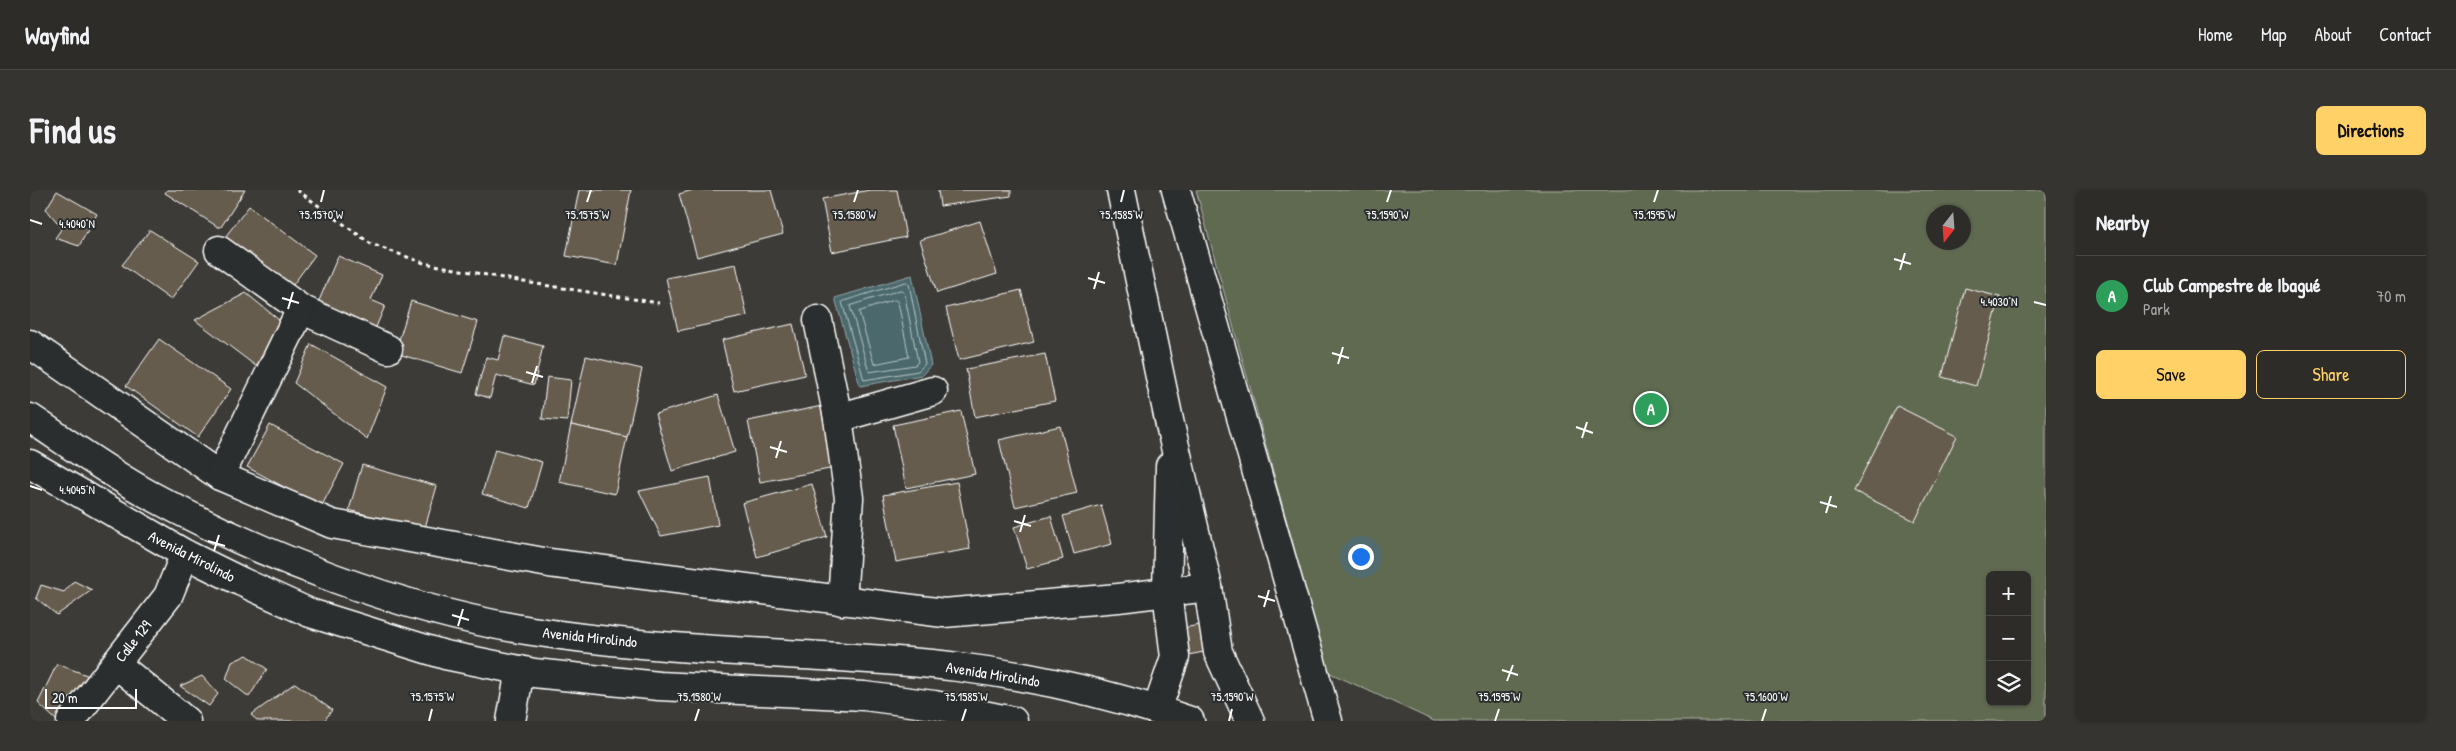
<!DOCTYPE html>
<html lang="en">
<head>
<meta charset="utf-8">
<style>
  :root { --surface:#2d2c29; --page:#353431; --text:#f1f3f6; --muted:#a7a7a8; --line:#484846; --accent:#ffd166 }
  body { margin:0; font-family:"Patrick Hand",sans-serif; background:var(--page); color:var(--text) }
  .controls { position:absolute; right:15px; bottom:15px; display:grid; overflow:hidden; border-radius:8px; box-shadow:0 1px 4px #0004 }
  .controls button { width:45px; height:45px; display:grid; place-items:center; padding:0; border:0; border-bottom:1px solid var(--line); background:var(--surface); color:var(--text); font:25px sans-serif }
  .compass { position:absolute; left:1896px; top:15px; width:45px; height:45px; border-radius:50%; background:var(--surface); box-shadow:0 1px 4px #0004; rotate:197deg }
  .scale { position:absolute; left:15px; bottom:12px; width:92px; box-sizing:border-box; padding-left:5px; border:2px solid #fff; border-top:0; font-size:14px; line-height:18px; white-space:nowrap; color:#fff; -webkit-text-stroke:4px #2a2d2e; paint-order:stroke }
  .you { position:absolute; left:1330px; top:366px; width:18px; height:18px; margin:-12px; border:4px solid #fff; border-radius:50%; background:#1a73e8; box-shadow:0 0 0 8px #1a73e833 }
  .badge { display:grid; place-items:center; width:32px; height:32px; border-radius:50%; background:var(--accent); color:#fff; font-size:16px; font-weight:700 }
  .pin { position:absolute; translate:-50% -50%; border:2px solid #fff; box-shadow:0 1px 5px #0006 }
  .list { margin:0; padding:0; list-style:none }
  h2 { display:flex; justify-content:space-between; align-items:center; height:65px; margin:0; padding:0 20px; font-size:21px }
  h2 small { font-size:16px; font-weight:400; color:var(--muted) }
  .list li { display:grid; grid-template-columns:32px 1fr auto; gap:15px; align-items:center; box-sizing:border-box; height:80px; padding:0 20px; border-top:1px solid var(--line) }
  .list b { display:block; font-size:19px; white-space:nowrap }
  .list p { margin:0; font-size:16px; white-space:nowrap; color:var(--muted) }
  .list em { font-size:16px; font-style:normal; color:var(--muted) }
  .actions { display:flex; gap:10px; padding:15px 20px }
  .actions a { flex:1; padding:11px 0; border:1px solid var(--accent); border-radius:8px; text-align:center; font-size:18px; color:var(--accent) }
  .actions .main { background:var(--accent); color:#111 }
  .icon { flex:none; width:28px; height:28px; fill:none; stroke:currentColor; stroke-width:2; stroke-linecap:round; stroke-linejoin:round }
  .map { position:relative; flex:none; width:2016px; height:531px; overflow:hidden; border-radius:8px }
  header { display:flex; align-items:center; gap:30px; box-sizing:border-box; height:70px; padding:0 25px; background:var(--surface); border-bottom:1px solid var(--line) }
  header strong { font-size:24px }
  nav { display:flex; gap:28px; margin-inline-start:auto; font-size:18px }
  .intro { display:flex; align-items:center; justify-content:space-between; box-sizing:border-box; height:120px; padding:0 30px }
  h1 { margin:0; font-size:35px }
  .button { padding:12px 22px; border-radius:8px; background:var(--accent); color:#111; font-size:18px; font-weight:700 }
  main { display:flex; gap:30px; padding:0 30px }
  aside { flex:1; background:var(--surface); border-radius:8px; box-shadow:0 1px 4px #0004 }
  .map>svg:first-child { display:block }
  .green { fill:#616b51; stroke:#b0b5a8; fill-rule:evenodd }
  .water { fill:#4b696d; stroke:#93a5a7 }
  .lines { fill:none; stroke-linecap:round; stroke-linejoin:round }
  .shore { stroke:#b7c3c5; stroke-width:1 }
  .building { fill:#665c4d; stroke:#fff }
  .minor-casing { stroke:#fff; stroke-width:31 }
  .major-casing { stroke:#fff; stroke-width:31 }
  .path { stroke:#fff; stroke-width:3; stroke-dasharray:4 4; stroke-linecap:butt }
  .minor { stroke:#2a2d2e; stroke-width:28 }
  .major { stroke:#2a2d2e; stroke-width:28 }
  .ticks { fill:none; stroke:#fff; stroke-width:2 }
  .labels { text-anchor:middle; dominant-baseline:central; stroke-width:4; stroke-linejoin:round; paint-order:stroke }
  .street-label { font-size:15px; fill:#fff; stroke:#2a2d2e }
  .ticks-label { font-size:12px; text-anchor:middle; fill:#fff; stroke:#2a2d2e; stroke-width:4; stroke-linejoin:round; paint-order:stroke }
</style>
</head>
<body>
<header>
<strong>Wayfind</strong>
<nav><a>Home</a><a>Map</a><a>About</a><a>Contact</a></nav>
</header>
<div class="intro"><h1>Find us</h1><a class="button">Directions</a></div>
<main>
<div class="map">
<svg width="2016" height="531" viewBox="0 0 2016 531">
  <rect width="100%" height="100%" fill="#3c3b37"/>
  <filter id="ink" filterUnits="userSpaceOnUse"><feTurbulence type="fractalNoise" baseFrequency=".02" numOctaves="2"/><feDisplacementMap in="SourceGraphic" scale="10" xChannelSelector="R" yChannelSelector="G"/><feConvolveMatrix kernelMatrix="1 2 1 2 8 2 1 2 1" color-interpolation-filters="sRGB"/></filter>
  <g filter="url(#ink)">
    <path class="green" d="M1166,0H2016V531H1404L1298,482ZM1904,22H1934V52H1904ZM1960,385H1997V512H1960Z"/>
    <polygon class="water" points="882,85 901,175 892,185 830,196 805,108"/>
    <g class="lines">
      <g class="shore">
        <polygon points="876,92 879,94 895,174 888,181 834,190 812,112"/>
        <polygon points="871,100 874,102 888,172 885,175 839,182 820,116"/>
        <polygon points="865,110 868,112 879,167 844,174 829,122"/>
      </g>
    </g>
    <g class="building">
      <polygon points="137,0 215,0 191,37 188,37 135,3"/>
      <polygon points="549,0 601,0 587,75 536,66"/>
      <polygon points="663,0 741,0 753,44 667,67 649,4"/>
      <polygon points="840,0 867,0 876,47 802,62 792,9"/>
      <polygon points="908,0 981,0 981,6 910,16"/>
      <polygon points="27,1 67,24 49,56 25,48 32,38 16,19"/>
      <polygon points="219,16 285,65 262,96 195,47"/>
      <polygon points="950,31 967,84 907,103 890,50"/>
      <polygon points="120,40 169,71 141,110 92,75"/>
      <polygon points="308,66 352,85 341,110 355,116 343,144 285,120"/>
      <polygon points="706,74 717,126 648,141 636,88"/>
      <polygon points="1935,98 1970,107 1946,196 1912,187"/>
      <polygon points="991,100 1004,152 929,170 916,118"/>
      <polygon points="216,103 260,139 231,180 165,130"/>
      <polygon points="381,111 448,132 432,183 365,163"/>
      <polygon points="763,134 775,185 704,201 692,150"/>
      <polygon points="474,146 513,156 504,195 466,185 460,208 446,204 456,167 468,170"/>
      <polygon points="129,149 201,199 168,247 96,196"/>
      <polygon points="281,154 357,197 337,249 264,193"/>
      <polygon points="1015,164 1025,211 945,227 936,179"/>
      <polygon points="556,166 612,179 597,247 541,235"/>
      <polygon points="517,187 541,190 537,231 512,229"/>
      <polygon points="688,205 705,262 642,281 625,224"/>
      <polygon points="792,216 805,278 730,292 718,231"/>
      <polygon points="1867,216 1927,246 1885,331 1824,301"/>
      <polygon points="931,221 945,284 876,298 863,235"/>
      <polygon points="240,235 314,274 291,317 217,277"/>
      <polygon points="541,235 597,247 585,304 529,292"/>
      <polygon points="1030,236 1047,303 985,317 969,250"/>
      <polygon points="465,259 512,272 499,318 452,304"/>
      <polygon points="332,275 407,296 394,341 319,320"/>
      <polygon points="680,287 688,335 631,346 609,301"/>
      <polygon points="927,292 940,359 866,372 853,305"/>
      <polygon points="782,294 797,347 727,367 712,313"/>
      <polygon points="1071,315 1082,354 1044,364 1033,326"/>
      <polygon points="1021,326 1033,369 997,379 984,337"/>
      <polygon points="44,391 62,400 27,425 6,408 11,395 34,402"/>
      <polygon points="1175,434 1179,461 1153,466 1148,439"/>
      <polygon points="217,465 237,479 219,507 196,489 202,472"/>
      <polygon points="27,474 62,487 26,530 8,513"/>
      <polygon points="172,486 188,504 179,516 150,496"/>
      <polygon points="265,493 302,520 294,531 228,531 221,525"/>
    </g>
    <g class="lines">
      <defs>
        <g id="minor">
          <polyline points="1091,0 1140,235 1178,397 1188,462 1220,531"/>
          <polyline points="1146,0 1298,531"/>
          <polyline points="189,60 271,119 358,159"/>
          <polyline points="788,130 808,228 819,308 812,411"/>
          <polyline points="0,154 190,286 302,334 519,373 914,423 1088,408 1178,397"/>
          <polyline points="808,228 903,201"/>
          <polyline points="190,286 271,119"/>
          <polyline points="86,474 156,531"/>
          <polyline points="1127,520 1145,467 1137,402 1140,276"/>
          <polyline points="41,531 138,406 155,364"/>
          <polyline points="481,531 490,480"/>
        </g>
        <g id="major">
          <path d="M0,228C39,254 77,281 118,304C231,366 374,421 502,441C580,453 661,459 739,463C802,467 866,469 928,477C1007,487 1085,505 1160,531"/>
          <polyline points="0,274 155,364 212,392 280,423 415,465 504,483 629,496 834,506 904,515 983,531"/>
        </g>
      </defs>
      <use href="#minor" class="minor-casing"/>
      <use href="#major" class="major-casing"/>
      <polyline class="path" points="267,0 341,54 394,73 494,92 629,113"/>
      <use href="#minor" class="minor"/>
      <use href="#major" class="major"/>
    </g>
  </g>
  <path class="ticks" d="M291,12L294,0M557,12L561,0M824,12L828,0M1091,12L1094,0M1357,12L1361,0M1624,12L1628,0M0,30L12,34M1864,69L1881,74M1870,80L1875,63M1058,88L1075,93M1064,99L1069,82M252,108L269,113M2004,112L2016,115M258,119L263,102M1302,163L1319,168M1308,174L1313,157M496,182L513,187M502,193L507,176M1546,237L1563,243M1552,248L1557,232M740,257L757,262M746,268L751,251M0,296L12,300M1790,312L1807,317M1796,323L1801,306M984,331L1001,336M990,342L995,325M178,351L195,356M184,361L189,345M1228,406L1245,411M1234,417L1239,400M422,425L439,430M428,436L433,419M1472,480L1488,485M1477,491L1483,475M399,531L402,519M665,531L669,519M932,531L936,519M1199,531L1202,519M1465,531L1469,519M1732,531L1736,519"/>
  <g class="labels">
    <g class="street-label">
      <text transform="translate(162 366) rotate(27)">Avenida Mirolindo</text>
      <text transform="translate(560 447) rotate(6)">Avenida Mirolindo</text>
      <text transform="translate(103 451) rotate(-52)">Calle 129</text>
      <text transform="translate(963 484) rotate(9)">Avenida Mirolindo</text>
    </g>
  </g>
  <g class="ticks-label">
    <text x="291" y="29">75.1570°W</text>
    <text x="557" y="29">75.1575°W</text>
    <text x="824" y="29">75.1580°W</text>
    <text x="1091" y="29">75.1585°W</text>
    <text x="1357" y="29">75.1590°W</text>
    <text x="1624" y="29">75.1595°W</text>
    <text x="47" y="38">4.4040°N</text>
    <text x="1969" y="116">4.4030°N</text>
    <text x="47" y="304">4.4045°N</text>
    <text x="402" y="511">75.1575°W</text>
    <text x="669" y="511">75.1580°W</text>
    <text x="936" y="511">75.1585°W</text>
    <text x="1202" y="511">75.1590°W</text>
    <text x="1469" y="511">75.1595°W</text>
    <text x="1736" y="511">75.1600°W</text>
  </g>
</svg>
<div class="controls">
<button>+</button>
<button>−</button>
<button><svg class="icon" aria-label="layers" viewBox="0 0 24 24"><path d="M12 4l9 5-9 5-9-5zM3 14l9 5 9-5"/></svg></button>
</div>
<svg class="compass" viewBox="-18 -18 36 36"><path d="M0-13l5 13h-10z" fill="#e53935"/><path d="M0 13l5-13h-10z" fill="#a7a7a8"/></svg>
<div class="scale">20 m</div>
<div class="you"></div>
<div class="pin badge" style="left:1621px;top:219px;background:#2e9e5b">A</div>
</div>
<aside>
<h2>Nearby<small></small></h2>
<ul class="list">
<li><span class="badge" style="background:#2e9e5b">A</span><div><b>Club Campestre de Ibagué</b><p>Park</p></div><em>70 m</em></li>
</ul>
<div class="actions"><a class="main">Save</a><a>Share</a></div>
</aside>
</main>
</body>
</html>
